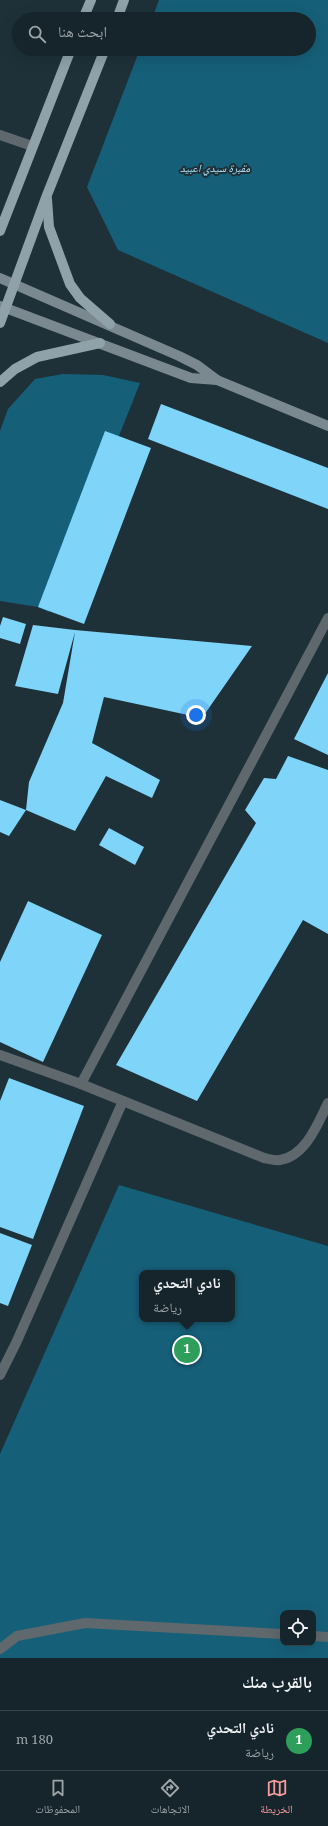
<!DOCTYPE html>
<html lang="ar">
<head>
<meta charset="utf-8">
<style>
  :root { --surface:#16252b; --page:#1f2d33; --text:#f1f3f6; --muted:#9ea5a9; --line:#354247; --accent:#f59b9e }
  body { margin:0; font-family:Georgia,"Noto Naskh Arabic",serif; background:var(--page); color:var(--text); direction:rtl }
  .controls { position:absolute; right:12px; bottom:12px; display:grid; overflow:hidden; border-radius:8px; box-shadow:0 4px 16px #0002 }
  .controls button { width:36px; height:36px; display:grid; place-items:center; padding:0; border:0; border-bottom:1px solid var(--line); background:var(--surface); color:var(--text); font:20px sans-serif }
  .you { position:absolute; left:196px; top:715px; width:14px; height:14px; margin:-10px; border:3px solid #fff; border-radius:50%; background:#1a73e8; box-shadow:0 0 0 6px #1a73e833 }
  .badge { display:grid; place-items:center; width:26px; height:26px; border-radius:50%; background:var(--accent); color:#fff; font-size:13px; font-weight:700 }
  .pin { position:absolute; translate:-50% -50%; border:2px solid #fff; box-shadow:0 1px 4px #0006 }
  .popup { position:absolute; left:139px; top:1270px; width:96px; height:52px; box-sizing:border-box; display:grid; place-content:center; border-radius:8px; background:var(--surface); filter:drop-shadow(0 1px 3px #0005); font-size:13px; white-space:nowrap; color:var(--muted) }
  .popup b { font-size:15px; color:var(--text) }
  .popup::after { content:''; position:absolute; left:50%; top:100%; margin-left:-8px; border:8px solid transparent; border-top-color:var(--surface) }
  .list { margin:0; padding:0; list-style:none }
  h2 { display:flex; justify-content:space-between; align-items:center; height:52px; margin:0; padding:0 16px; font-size:17px }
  h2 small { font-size:13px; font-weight:400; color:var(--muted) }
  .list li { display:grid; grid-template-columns:26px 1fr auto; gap:12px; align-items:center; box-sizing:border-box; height:60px; padding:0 16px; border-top:1px solid var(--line) }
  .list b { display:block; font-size:15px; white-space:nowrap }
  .list p { margin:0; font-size:13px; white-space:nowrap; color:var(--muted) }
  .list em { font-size:13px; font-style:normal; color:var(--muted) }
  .icon { flex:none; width:22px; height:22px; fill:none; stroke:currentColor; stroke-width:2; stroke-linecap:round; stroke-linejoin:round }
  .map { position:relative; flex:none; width:328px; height:1658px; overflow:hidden; direction:ltr }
  .search { position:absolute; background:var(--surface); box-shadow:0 4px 16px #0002; left:12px; right:12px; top:12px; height:44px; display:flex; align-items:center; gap:10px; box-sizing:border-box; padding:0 14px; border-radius:22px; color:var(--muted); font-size:15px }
  .sheet { height:112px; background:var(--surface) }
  nav { display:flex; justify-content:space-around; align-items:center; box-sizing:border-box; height:56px; border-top:1px solid var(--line); background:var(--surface); font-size:11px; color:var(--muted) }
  nav a { display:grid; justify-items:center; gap:2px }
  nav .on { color:var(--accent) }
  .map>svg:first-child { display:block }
  .green { fill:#165f79; fill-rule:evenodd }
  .building { fill:#7fd4f9 }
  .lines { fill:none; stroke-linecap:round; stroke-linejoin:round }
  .service { stroke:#5f686c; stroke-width:10 }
  .minor { stroke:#5f686c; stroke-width:10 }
  .secondary { stroke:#7a898f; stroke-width:10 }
  .primary { stroke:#8fa2aa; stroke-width:10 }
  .labels { text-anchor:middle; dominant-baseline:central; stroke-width:4; stroke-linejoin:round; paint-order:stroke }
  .park-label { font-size:11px; font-style:italic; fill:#b1e4fb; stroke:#1e3139 }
</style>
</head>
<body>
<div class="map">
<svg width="328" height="1658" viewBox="0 0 328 1658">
  <rect width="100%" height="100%" fill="#1e3139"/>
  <g class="green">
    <polygon points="159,0 328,0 328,343 118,250 87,187 140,49 309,49 309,19 152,19"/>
    <polygon points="63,374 103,375 140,383 49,612 38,607 0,601 0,431 8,409 35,379"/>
    <path d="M119,1185L328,1246V1658H0V1454ZM142,1273H232V1319H142ZM283,1613H313V1643H283Z"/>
  </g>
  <g class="building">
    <polygon points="161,404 328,468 328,509 148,439"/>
    <polygon points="105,431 151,448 84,624 38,607"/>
    <polygon points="3,617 26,624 20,644 0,638 0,626"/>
    <polygon points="33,625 75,630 252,646 202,718 104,697 92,743 160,780 152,798 106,776 75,831 26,810 29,782 63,703 75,632 58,694 15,686"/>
    <polygon points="328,673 328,755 294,739"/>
    <polygon points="288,756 328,770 328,934 303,920 197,1101 116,1065 256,823 245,810 264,778 276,779"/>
    <polygon points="0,800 26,810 9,836 0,832"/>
    <polygon points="109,828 144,847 135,865 99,845"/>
    <polygon points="28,901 102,935 43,1062 0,1042 0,962"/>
    <polygon points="9,1078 84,1106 33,1239 0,1227 0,1101"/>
    <polygon points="0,1233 32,1245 8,1306 0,1303"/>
  </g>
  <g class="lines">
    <g class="service">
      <polyline points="313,1636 328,1637"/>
      <polyline points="0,1649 17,1636 85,1623 283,1634"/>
    </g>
    <g class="minor">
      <polyline points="0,135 32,146"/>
      <path d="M0,1055L81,1084L264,1158C269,1159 275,1161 280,1160C306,1156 318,1123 328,1103"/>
      <polyline points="81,1084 328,618"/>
      <polyline points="0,1375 16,1343 123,1101"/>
    </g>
    <g class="secondary">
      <polyline points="0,278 179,356 197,365 217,380 328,426"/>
      <polyline points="0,306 191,378 217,380"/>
    </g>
    <g class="primary">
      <polyline points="83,19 91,0"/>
      <polyline points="117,19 124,0"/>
      <polyline points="47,199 49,227 70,284 80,298 110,324"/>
      <polyline points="0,231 71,49"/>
      <polyline points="0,323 47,195 105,49"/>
      <polyline points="0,382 15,369 37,357 100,343"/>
    </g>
  </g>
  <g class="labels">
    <g class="park-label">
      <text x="215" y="169">مقبرة سيدي اعبيد</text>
    </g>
  </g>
</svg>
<div class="controls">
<button><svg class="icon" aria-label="locate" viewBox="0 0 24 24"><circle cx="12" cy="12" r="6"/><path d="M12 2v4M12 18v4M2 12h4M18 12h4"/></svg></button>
</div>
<div class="you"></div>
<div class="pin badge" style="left:187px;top:1350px;background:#2e9e5b">1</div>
<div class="popup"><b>نادي التحدي</b>رياضة</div>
<div class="search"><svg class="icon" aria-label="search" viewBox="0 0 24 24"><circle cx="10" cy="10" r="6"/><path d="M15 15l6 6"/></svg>ابحث هنا</div>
</div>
<section class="sheet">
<h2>بالقرب منك<small></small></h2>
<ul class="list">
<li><span class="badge" style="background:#2e9e5b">1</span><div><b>نادي التحدي</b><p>رياضة</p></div><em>180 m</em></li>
</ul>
</section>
<nav>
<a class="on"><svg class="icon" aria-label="map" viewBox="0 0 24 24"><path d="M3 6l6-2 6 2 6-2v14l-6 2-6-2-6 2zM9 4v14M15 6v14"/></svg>الخريطة</a>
<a><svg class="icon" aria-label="directions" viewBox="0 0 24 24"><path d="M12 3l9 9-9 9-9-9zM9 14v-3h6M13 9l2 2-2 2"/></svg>الاتجاهات</a>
<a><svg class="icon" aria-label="saved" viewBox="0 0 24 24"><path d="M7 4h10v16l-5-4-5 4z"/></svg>المحفوظات</a>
</nav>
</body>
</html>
